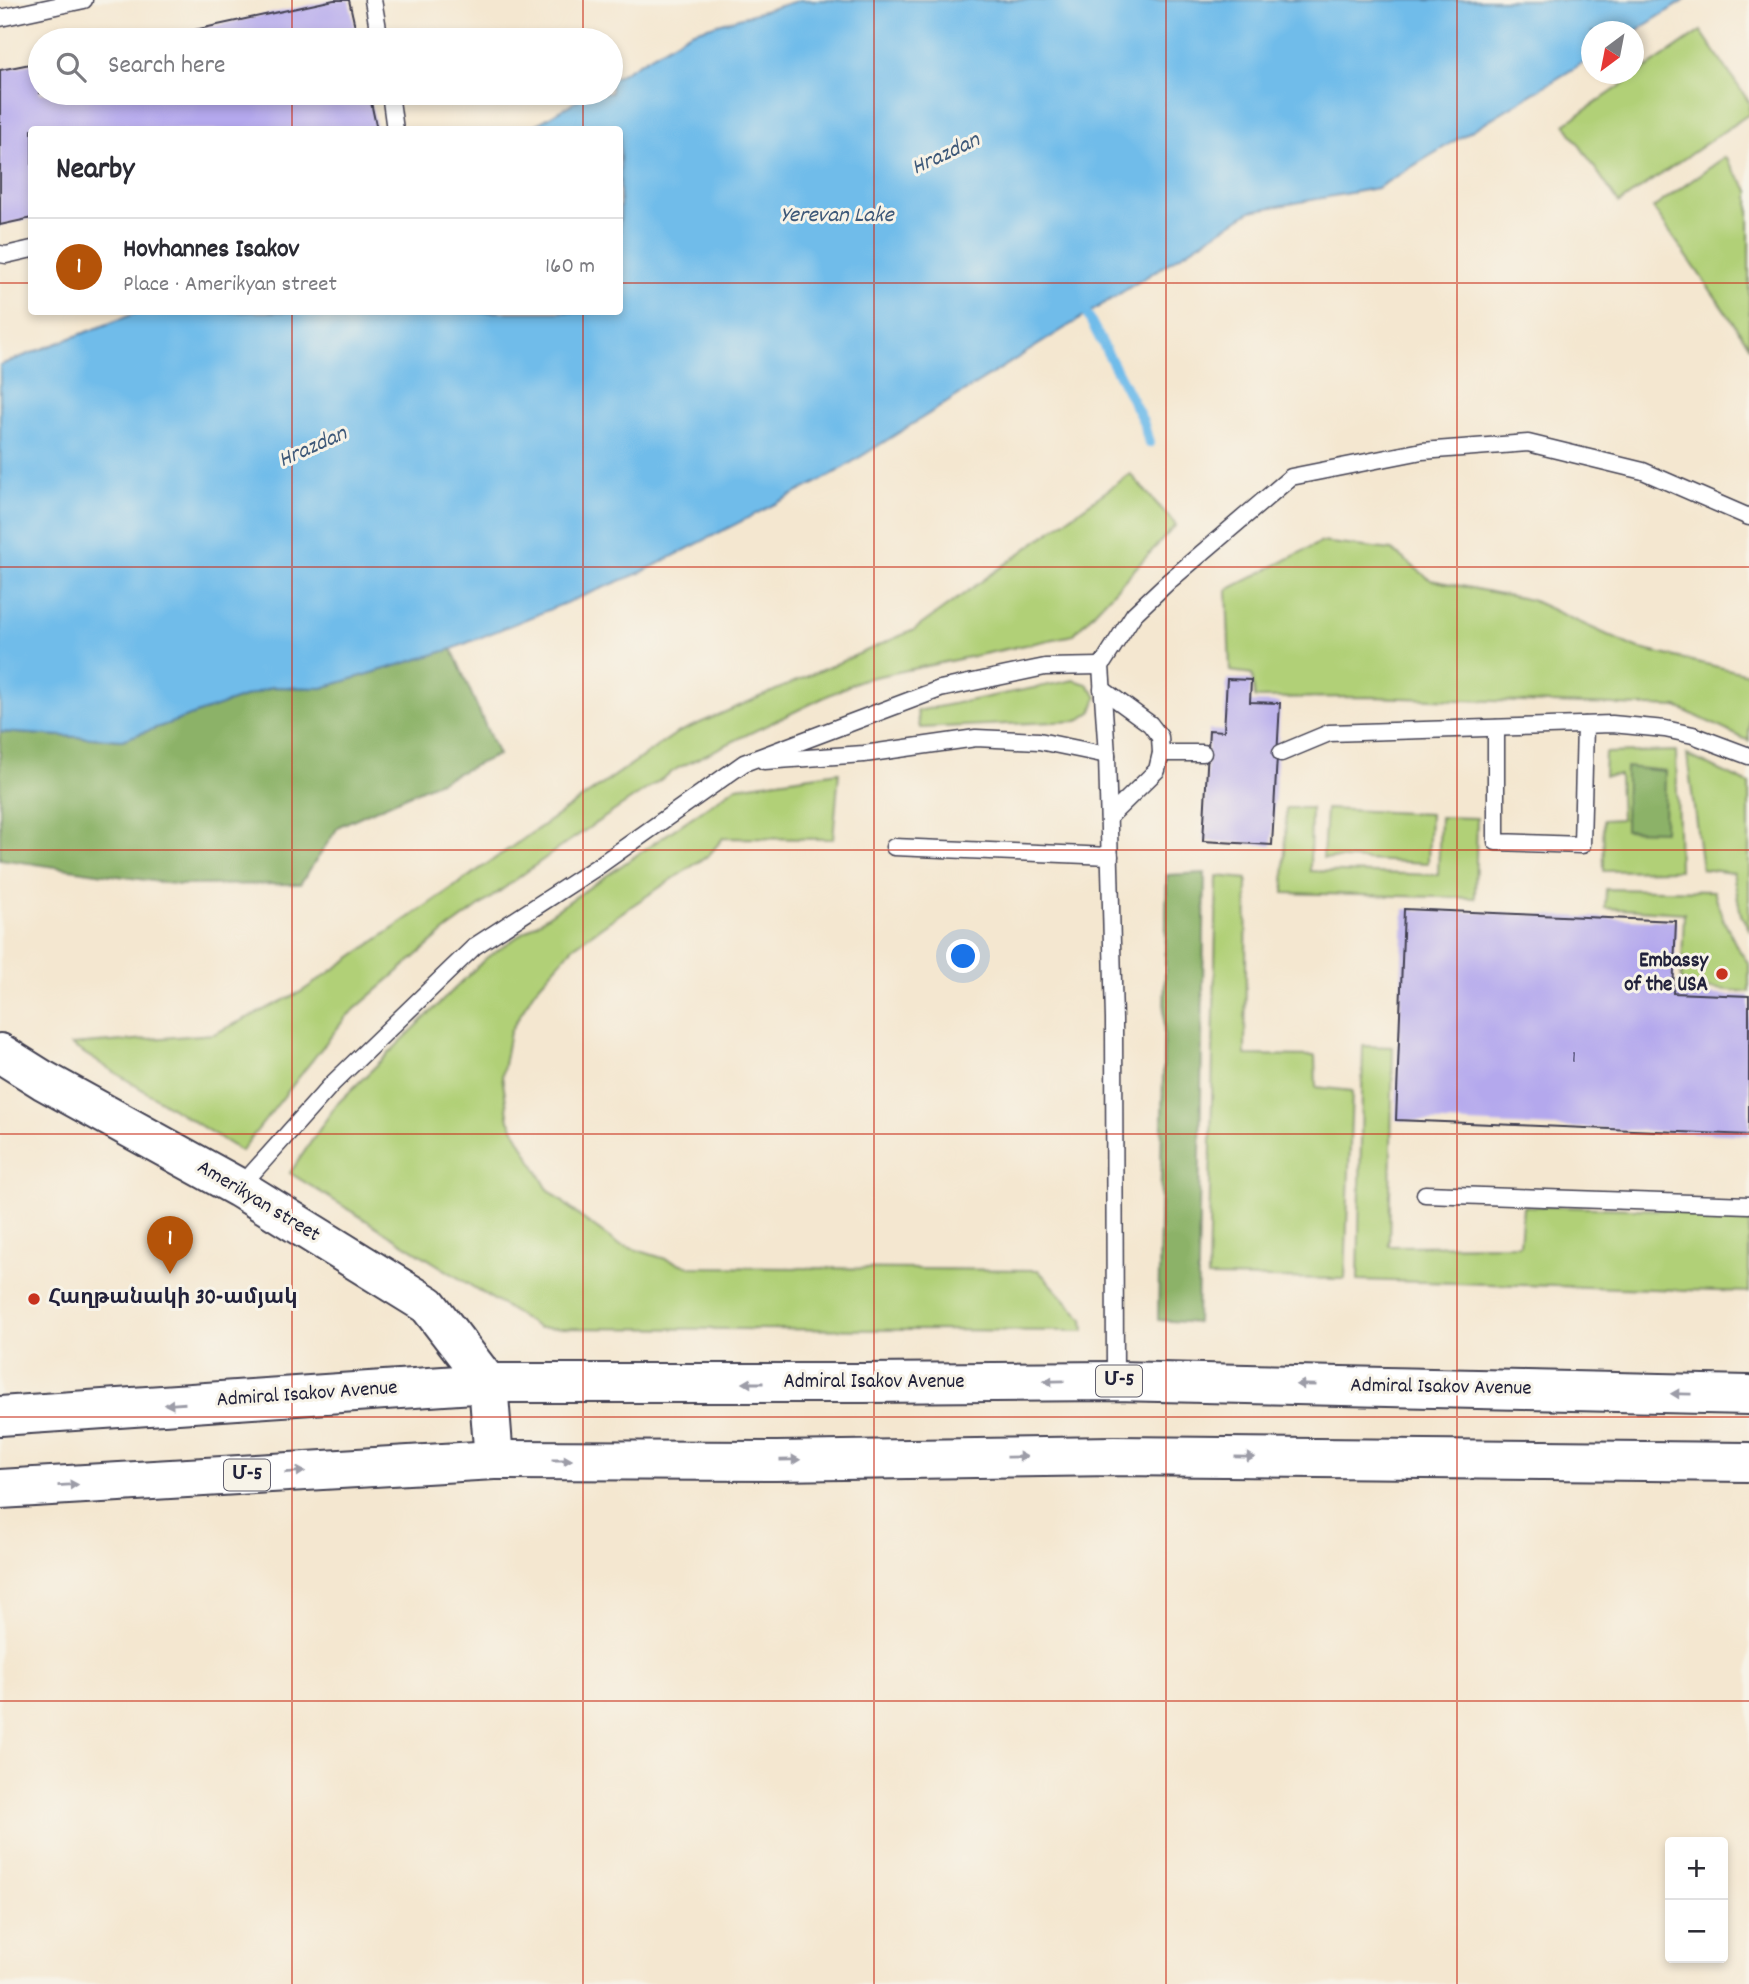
<!DOCTYPE html>
<html lang="en">
<head>
<meta charset="utf-8">
<style>
  :root { --surface:#fff; --page:#f2f2f3; --text:#2b2b33; --muted:#7c7c81; --line:#e1e1e2; --accent:#b45309 }
  body { margin:0; font-family:Dekko,"Noto Sans Armenian",sans-serif; background:var(--page); color:var(--text) }
  .controls { position:absolute; right:21px; bottom:21px; display:grid; overflow:hidden; border-radius:7px; box-shadow:0 4px 10px #0003 }
  .controls button { width:63px; height:63px; display:grid; place-items:center; padding:0; border:0; border-bottom:2px solid var(--line); background:var(--surface); color:var(--text); font:35px sans-serif }
  .compass { position:absolute; left:1581px; top:21px; width:63px; height:63px; border-radius:50%; background:var(--surface); box-shadow:0 4px 10px #0003; rotate:212deg }
  .you { position:absolute; left:964px; top:957px; width:24px; height:24px; margin:-18px; border:5px solid #fff; border-radius:50%; background:#1a73e8; box-shadow:0 0 0 10px #1a73e833 }
  .badge { display:grid; place-items:center; width:46px; height:46px; border-radius:50%; background:var(--accent); color:#fff; font-size:23px; font-weight:700 }
  .pin { position:absolute; translate:-50% -58px; filter:drop-shadow(0 2px 4px #0008) }
  .pin::after { content:''; position:absolute; top:37px; width:24px; height:21px; background:inherit; clip-path:polygon(0 0,100% 0,50% 100%) }
  .list { margin:0; padding:0; list-style:none }
  h2 { display:flex; justify-content:space-between; align-items:center; height:91px; margin:0; padding:0 28px; font-size:30px }
  h2 small { font-size:23px; font-weight:400; color:var(--muted) }
  .list li { display:grid; grid-template-columns:46px 1fr auto; gap:21px; align-items:center; box-sizing:border-box; height:98px; padding:0 28px; border-top:2px solid var(--line) }
  .list b { display:block; font-size:26px; white-space:nowrap }
  .list p { margin:0; font-size:23px; white-space:nowrap; color:var(--muted) }
  .list em { font-size:23px; font-style:normal; color:var(--muted) }
  .icon { flex:none; width:38px; height:38px; fill:none; stroke:currentColor; stroke-width:2; stroke-linecap:round; stroke-linejoin:round }
  .map { position:relative; flex:none; width:1749px; height:1984px; overflow:hidden }
  .search { position:absolute; background:var(--surface); box-shadow:0 4px 10px #0003; left:28px; top:28px; width:595px; height:77px; display:flex; align-items:center; gap:18px; box-sizing:border-box; padding:0 24px; border-radius:38px; color:var(--muted); font-size:26px }
  .panel { position:absolute; background:var(--surface); box-shadow:0 4px 10px #0003; left:28px; top:126px; width:595px; height:189px; border-radius:7px }
  .map>svg:first-child { display:block }
  .green { fill:#b1d077; stroke:#6a7959; stroke-width:2 }
  .forest { fill:#8cb268; stroke:#576a52; stroke-width:2 }
  .water { fill:#70bcea; stroke:#496f92; stroke-width:2 }
  .lines { fill:none; stroke-linecap:round; stroke-linejoin:round }
  .stream { stroke:#70bcea; stroke-width:10 }
  .building { fill:#b4a8ed }
  .service-casing { stroke:#424051; stroke-width:19 }
  .tertiary-casing { stroke:#424051; stroke-width:42 }
  .trunk-casing { stroke:#424051; stroke-width:42 }
  .service { stroke:#fff; stroke-width:16 }
  .tertiary { stroke:#fff; stroke-width:38 }
  .trunk { stroke:#fff; stroke-width:38 }
  .oneway { fill:#9c9ca7 }
  .grid { fill:none; stroke:#c8321e; stroke-width:2; stroke-opacity:0.55 }
  .poi-dot { fill:#c8321e; stroke:#f7f3e8; stroke-width:2.5 }
  .labels { text-anchor:middle; dominant-baseline:central; stroke-width:6; stroke-linejoin:round; paint-order:stroke }
  .number-label { font-size:18px; fill:#464468 }
  .shield { fill:#f7f3e8; stroke:#62616f; stroke-width:2 }
  .shield-label { font-size:19px; font-weight:bold; fill:#22223b }
  .poi-label { font-size:21px; font-weight:bold; fill:#22223b; stroke:#f7f3e8; text-anchor:end }
  .street-label { font-size:21px; fill:#22223b; stroke:#f7f3e8 }
  .water-label { font-size:23px; font-style:italic; fill:#3d5878; stroke:#f7f3e8 }
</style>
</head>
<body>
<div class="map">
<svg width="1749" height="1984" viewBox="0 0 1749 1984">
  <rect width="100%" height="100%" fill="#f7f3e8"/>
  <filter id="ink" filterUnits="userSpaceOnUse"><feTurbulence type="fractalNoise" baseFrequency=".0143" numOctaves="2"/><feDisplacementMap in="SourceGraphic" scale="14" xChannelSelector="R" yChannelSelector="G"/><feConvolveMatrix kernelMatrix="1 2 1 2 8 2 1 2 1" color-interpolation-filters="sRGB"/></filter>
  <filter id="wash" filterUnits="userSpaceOnUse"><feTurbulence type="fractalNoise" baseFrequency=".00686" numOctaves="4" result="noise"/><feDisplacementMap in="SourceGraphic" scale="28" xChannelSelector="R" yChannelSelector="G"/><feGaussianBlur stdDeviation="1.57" result="paint"/><feColorMatrix in="noise" values="0 0 0 0 0 0 0 0 0 0 0 0 0 0 0 0 0 1.4 0 .05"/><feComposite in="paint" operator="in"/></filter>
  <g filter="url(#wash)">
    <rect width="100%" height="100%" fill="#f4e7d0"/>
    <g class="green">
      <polygon points="1701,31 1749,102 1749,114 1619,203 1565,124"/>
      <polygon points="1725,157 1749,191 1749,345 1653,208"/>
      <polygon points="1130,474 1176,525 1073,635 860,680 678,768 559,848 444,932 347,1016 241,1151 71,1045 214,1034 301,992 677,733 914,630"/>
      <polygon points="1321,542 1392,550 1431,580 1531,600 1636,648 1749,674 1749,741 1677,707 1371,697 1255,698 1252,674 1230,671 1227,590"/>
      <polygon points="1074,680 1087,684 1097,697 1092,711 1078,721 920,728 917,711"/>
      <polygon points="1676,751 1679,870 1604,871 1603,820 1621,819 1619,775 1604,776 1605,753"/>
      <polygon points="1687,755 1749,784 1749,929 1741,915 1733,873 1702,869"/>
      <polygon points="839,772 833,839 723,838 709,855 624,911 573,947 534,991 510,1032 502,1076 509,1120 547,1188 579,1216 618,1244 691,1267 1038,1270 1083,1319 1084,1331 539,1328 290,1173 336,1105 485,959 736,787"/>
      <polygon points="1286,808 1311,808 1310,871 1438,875 1440,817 1477,818 1475,898 1284,893"/>
      <polygon points="1326,809 1430,814 1428,863 1323,858"/>
      <polygon points="1217,876 1247,879 1245,1055 1315,1056 1316,1087 1352,1091 1345,1279 1208,1277"/>
      <polygon points="1606,889 1714,891 1722,917 1737,947 1749,964 1749,992 1681,986 1684,913 1605,908"/>
      <polygon points="1363,1046 1393,1047 1389,1246 1520,1245 1523,1206 1749,1212 1749,1292 1358,1280"/>
    </g>
    <g class="forest">
      <polygon points="452,649 498,755 339,826 300,884 180,885 0,859 0,732 122,740 272,687 322,688"/>
      <polygon points="1626,767 1665,771 1664,831 1625,830"/>
      <polygon points="1205,873 1197,1323 1158,1320 1167,875"/>
    </g>
    <polygon class="water" points="800,0 1685,0 1634,32 1592,32 1591,58 1377,188 1251,211 830,476 642,572 452,649 322,688 272,687 122,740 0,732 0,365 139,312 620,312 620,130 529,129 590,93 611,93 611,80 691,32"/>
    <g class="lines">
      <polyline class="stream" points="1087,314 1143,421 1149,443"/>
    </g>
    <g id="blocks">
      <g class="building">
        <polygon points="334,0 349,0 358,40 148,40"/>
        <polygon points="40,62 40,93 369,93 377,130 32,130 32,218 0,225 0,70"/>
        <polygon points="1227,679 1251,680 1250,702 1280,703 1272,845 1203,841 1209,730 1224,731"/>
        <polygon points="1404,909 1676,921 1673,993 1749,996 1749,1135 1396,1120"/>
      </g>
    </g>
  </g>
  <g filter="url(#ink)">
    <use href="#blocks" fill-opacity="0" stroke="#424051" stroke-width="2"/>
    <g class="lines">
      <defs>
        <g id="service">
          <polyline points="373,0 380,40"/>
          <polyline points="0,18 84,0"/>
          <polyline points="390,93 395,130"/>
          <polyline points="0,254 6,255 32,249"/>
          <polyline points="1102,689 1150,724 1160,737 1161,753 1157,770 1109,817"/>
          <polyline points="1496,728 1496,842 1582,845 1585,725"/>
          <polyline points="1161,753 1203,753"/>
          <polyline points="1281,753 1329,733 1612,724 1665,729 1693,735 1749,756"/>
          <polyline points="764,761 864,754 976,738 1039,741 1107,755"/>
          <polyline points="894,847 1110,856"/>
          <polyline points="239,1188 333,1083 475,946 597,867 744,763 940,689 1045,667 1101,666"/>
          <polyline points="1425,1194 1749,1205"/>
          <polyline points="1115,1381 1114,1020 1107,755 1101,666 1134,614 1168,582 1291,477 1422,451 1528,443 1643,471 1749,517"/>
        </g>
        <polyline id="tertiary" points="0,1053 43,1080 239,1188 428,1305 488,1383 494,1460"/>
        <g id="trunk">
          <polyline points="0,1416 488,1383 864,1383 1115,1381 1749,1395"/>
          <polyline points="0,1489 494,1460 776,1461 1114,1456 1749,1462"/>
        </g>
      </defs>
      <use href="#service" class="service-casing"/>
      <use href="#tertiary" class="tertiary-casing"/>
      <use href="#trunk" class="trunk-casing"/>
      <use href="#service" class="service"/>
      <use href="#tertiary" class="tertiary"/>
      <use href="#trunk" class="trunk"/>
    </g>
    <defs><path id="oneway-solid" d="M-6-.8H1V-3.2L6.5 0L1 3.2V.8H-6Z" transform="scale(1.75)"/></defs>
    <g class="oneway">
      <use href="#oneway-solid" transform="translate(1054 1381) rotate(179)"/>
      <use href="#oneway-solid" transform="translate(753 1383) rotate(-180)"/>
      <use href="#oneway-solid" transform="translate(1306 1385) rotate(-179)"/>
      <use href="#oneway-solid" transform="translate(1681 1394) rotate(-179)"/>
      <use href="#oneway-solid" transform="translate(175 1404) rotate(176)"/>
      <use href="#oneway-solid" transform="translate(1017 1457) rotate(-1)"/>
      <use href="#oneway-solid" transform="translate(1245 1457) rotate(1)"/>
      <use href="#oneway-solid" transform="translate(562 1460)"/>
      <use href="#oneway-solid" transform="translate(790 1460) rotate(-1)"/>
      <use href="#oneway-solid" transform="translate(295 1472) rotate(-3)"/>
      <use href="#oneway-solid" transform="translate(68 1485) rotate(-3)"/>
    </g>
  </g>
  <path class="grid" d="M292,0V40M583,0V40M874,0V1984M1166,0V1984M1457,0V1984M292,93V130M583,93V130M0,283H32M620,283H1749M292,312V1984M583,312V1984M0,567H1749M0,850H1749M0,1134H1749M0,1417H1749M0,1701H1749"/>
  <g class="poi-dot">
    <circle cx="1722" cy="974" r="7"/>
    <circle cx="34" cy="1299" r="7"/>
  </g>
  <g class="labels">
    <g class="number-label">
      <text x="1574" y="1058">1</text>
    </g>
    <g class="shield">
      <rect x="1096" y="1365.5" width="46" height="31" rx="5"/>
      <rect x="224" y="1459.5" width="46" height="31" rx="5"/>
    </g>
    <g class="shield-label">
      <text x="1119" y="1381">Մ-5</text>
      <text x="247" y="1475">Մ-5</text>
    </g>
    <g class="poi-label">
      <text x="1708" y="962">Embassy<tspan x="1708" dy="24">of the USA</tspan></text>
      <text x="48" y="1299" text-anchor="start">Հաղթանակի 30-ամյակ</text>
    </g>
    <g class="street-label">
      <text transform="translate(258 1202) rotate(31)">Amerikyan street</text>
      <text x="874" y="1383">Admiral Isakov Avenue</text>
      <text transform="translate(1441 1388) rotate(1)">Admiral Isakov Avenue</text>
      <text transform="translate(307 1395) rotate(-4)">Admiral Isakov Avenue</text>
    </g>
    <g class="water-label">
      <text transform="translate(946 155) rotate(-25)">Hrazdan</text>
      <text x="837" y="216">Yerevan Lake</text>
      <text transform="translate(313 448) rotate(-24)">Hrazdan</text>
    </g>
  </g>
</svg>
<div class="controls">
<button>+</button>
<button>−</button>
</div>
<svg class="compass" viewBox="-18 -18 36 36"><path d="M0-13l5 13h-10z" fill="#e53935"/><path d="M0 13l5-13h-10z" fill="#7c7c81"/></svg>
<div class="you"></div>
<div class="pin badge" style="left:170px;top:1274px">1</div>
<div class="search"><svg class="icon" aria-label="search" viewBox="0 0 24 24"><circle cx="10" cy="10" r="6"/><path d="M15 15l6 6"/></svg>Search here</div>
<section class="panel">
<h2>Nearby<small></small></h2>
<ul class="list">
<li><span class="badge">1</span><div><b>Hovhannes Isakov</b><p>Place · Amerikyan street</p></div><em>160 m</em></li>
</ul>
</section>
</div>
</body>
</html>
